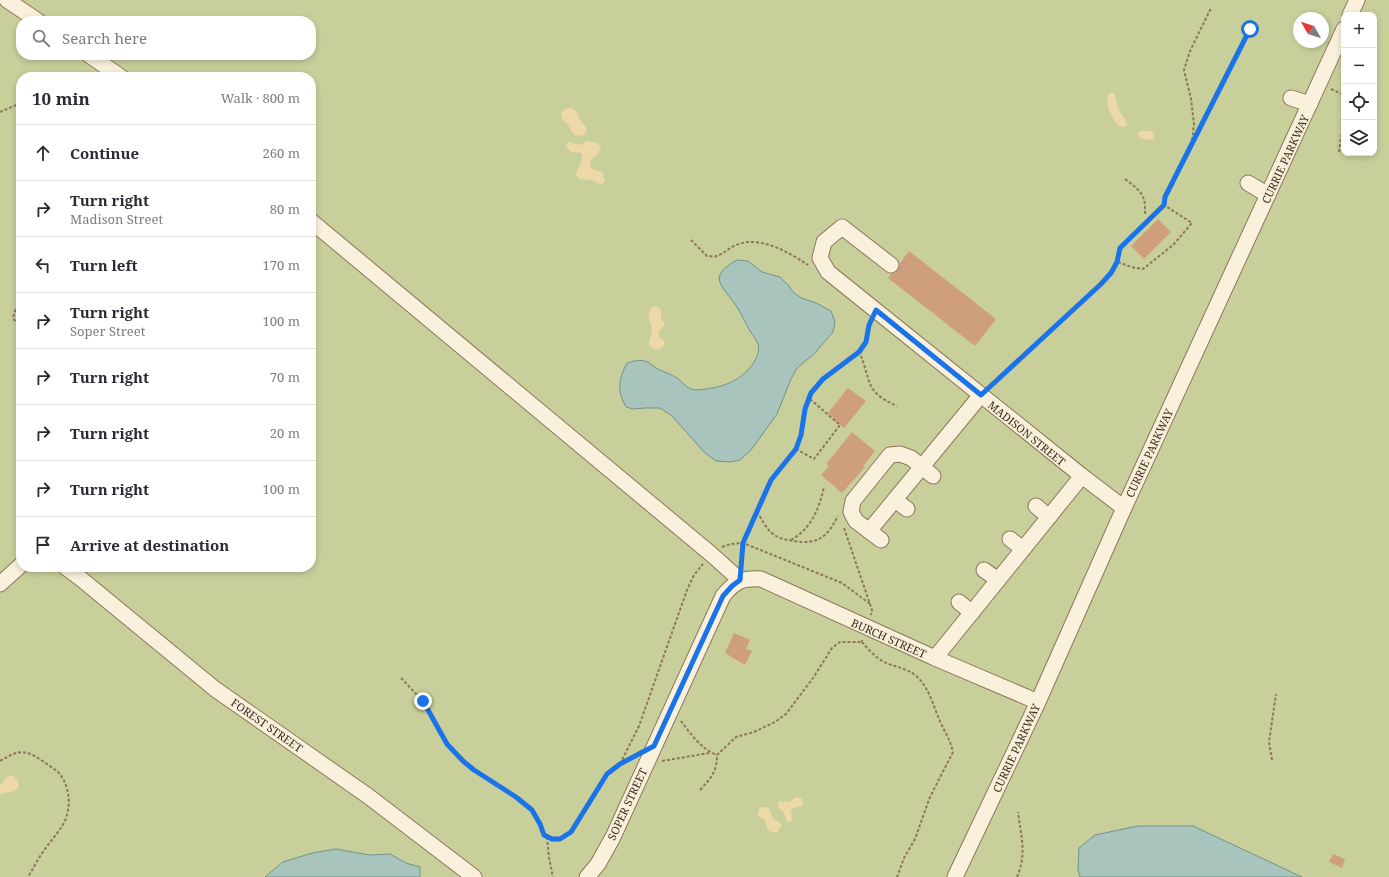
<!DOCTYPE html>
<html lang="en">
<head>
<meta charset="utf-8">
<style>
  :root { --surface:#fff; --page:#f7f7f7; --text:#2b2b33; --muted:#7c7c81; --line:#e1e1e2 }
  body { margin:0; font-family:"Noto Serif",serif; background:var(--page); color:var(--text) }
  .controls { position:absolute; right:12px; top:12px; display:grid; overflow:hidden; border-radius:8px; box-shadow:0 2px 6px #0003 }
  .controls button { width:36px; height:36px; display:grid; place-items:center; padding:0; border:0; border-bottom:1px solid var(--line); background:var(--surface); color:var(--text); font:20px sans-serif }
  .compass { position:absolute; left:1293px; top:12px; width:36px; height:36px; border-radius:50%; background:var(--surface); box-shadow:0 2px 6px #0003; rotate:309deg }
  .stop { position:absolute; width:12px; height:12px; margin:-9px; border:3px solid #1a73e8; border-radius:50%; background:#fff }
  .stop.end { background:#1a73e8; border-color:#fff; box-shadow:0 1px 4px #0008 }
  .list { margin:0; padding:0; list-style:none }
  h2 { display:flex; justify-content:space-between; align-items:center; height:52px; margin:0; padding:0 16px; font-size:17px }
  h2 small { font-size:13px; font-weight:400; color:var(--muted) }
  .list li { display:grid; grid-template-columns:26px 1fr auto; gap:12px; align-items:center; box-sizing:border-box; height:56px; padding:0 16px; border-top:1px solid var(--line) }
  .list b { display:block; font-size:15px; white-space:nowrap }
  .list p { margin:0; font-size:13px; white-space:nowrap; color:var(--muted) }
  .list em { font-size:13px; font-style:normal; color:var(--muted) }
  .icon { flex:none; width:22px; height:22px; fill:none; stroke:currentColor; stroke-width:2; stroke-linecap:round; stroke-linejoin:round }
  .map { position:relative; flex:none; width:1389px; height:877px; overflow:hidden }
  .search { position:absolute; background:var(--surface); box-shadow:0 2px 6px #0003; left:16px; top:16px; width:300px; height:44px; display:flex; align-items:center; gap:10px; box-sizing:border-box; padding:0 14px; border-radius:16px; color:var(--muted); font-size:15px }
  .panel { position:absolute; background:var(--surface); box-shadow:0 2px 6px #0003; left:16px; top:72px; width:300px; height:500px; border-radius:16px }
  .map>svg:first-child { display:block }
  .green { fill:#c9cf9b; fill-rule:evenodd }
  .sand { fill:#ecd9a5 }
  .water { fill:#a9c4bc; stroke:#6f938a }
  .building { fill:#cf9f7d }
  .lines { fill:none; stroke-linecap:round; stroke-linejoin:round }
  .minor-casing { stroke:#8d765c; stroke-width:17 }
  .path { stroke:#8d765c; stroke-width:2; stroke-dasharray:3 2; stroke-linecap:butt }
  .minor { stroke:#faf1dc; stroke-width:15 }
  .route { stroke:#1a73e8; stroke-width:5 }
  .labels { text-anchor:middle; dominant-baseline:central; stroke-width:3; stroke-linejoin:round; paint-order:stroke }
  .street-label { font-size:11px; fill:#3d2e20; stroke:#f7eed8 }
</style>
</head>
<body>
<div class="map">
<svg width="1389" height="877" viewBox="0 0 1389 877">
  <rect width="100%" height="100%" fill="#f0e4c8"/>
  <path class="green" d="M0,0H1389V877H0ZM1344,15H1374V153H1344ZM1299,18H1323V42H1299ZM21,21H311V55H21ZM21,77H311V567H21Z"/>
  <g class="sand">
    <path d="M1110,93H1114C1117,98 1116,104 1119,110C1121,116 1127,118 1127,125L1123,127L1117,125C1113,115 1102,104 1110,93Z"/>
    <path d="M570,108C577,109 577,115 580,120C582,123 585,125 587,128L584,135L576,136C572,133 571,130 568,125C565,120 559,119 562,111L565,109Z"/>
    <polygon points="1140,131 1151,131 1154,134 1154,139 1147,140 1139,137 1137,133"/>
    <path d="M588,141L594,142L601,146C600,152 597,156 592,158C586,170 595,169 603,173L605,181L602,184C597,184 595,180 590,180C584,179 580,181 576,175C577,167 585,161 581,153L572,152L566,147L567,144L569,142L580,145Z"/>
    <path d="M653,306L659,307L661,310V319L664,323V326L659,331L658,334L659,337L665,342C663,352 653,351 649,344C649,339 651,335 652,331C652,323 644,313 653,306Z"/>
    <path d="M12,775C18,779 23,787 14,791C10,793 4,792 0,794V785L7,777Z"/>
    <path d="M797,797L802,799L803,805C799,808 795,806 791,810L792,821L787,822L783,811L778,807V803L780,801L789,802Z"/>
    <polygon points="762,807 767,807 770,810 773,818 781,824 781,827 776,833 769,831 767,828 765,820 758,816 759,809"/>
  </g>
  <g class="water">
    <path d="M737,260L748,261L762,272L780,277L788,285L794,293L801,298L816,303L831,311L835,322L833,332L813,355L797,368L791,379L777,414L751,450L740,460L730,462L716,461L704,452L672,416L660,408H645L633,409L626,407C617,391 618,380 627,363C634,361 640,359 648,362C651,364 654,367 658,369C664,372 671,374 677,378C682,381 685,387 691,389C697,391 706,389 713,388C732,384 749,375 757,356C762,345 755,339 750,331C745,322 741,313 735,304C720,284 708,276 737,260Z"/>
    <polygon points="1138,826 1193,826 1302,877 1080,877 1078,869 1079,848 1095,835"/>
    <polygon points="336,849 369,855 390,854 406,863 420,867 420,877 265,877 283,862 312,853"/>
  </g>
  <g class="building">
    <polygon points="1158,219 1171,232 1144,259 1131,246"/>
    <polygon points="909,251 996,319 975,346 888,278 891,274 895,273 898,270 900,263"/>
    <polygon points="848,388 866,401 844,428 833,419 834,418 828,413"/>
    <polygon points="852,432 875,451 863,466 865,467 842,493 821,475 829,466 826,464"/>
    <polygon points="734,633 750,640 746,649 752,651 745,665 725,653"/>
    <polygon points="1333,854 1345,859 1342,868 1329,862"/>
  </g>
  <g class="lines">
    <defs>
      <g id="minor">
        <polyline points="7,0 38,21"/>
        <polyline points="1350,15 1357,0"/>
        <polyline points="89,55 121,77"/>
        <polyline points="1291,98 1310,104"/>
        <polyline points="1248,183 1268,195"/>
        <polyline points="311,221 711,554 740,580"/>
        <polyline points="891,265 842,227 824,242 820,258 828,272 1082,476 1124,508"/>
        <polyline points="895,500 907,509"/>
        <polyline points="1036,506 1049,517"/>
        <polyline points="869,531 981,395"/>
        <polyline points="1010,539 1023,549"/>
        <polyline points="881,540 856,521 851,512 853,501 890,455 900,454 911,458 933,476"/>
        <polyline points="65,567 80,578 215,689 368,796 474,877"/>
        <polyline points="984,570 998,580"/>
        <polyline points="0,584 21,565"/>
        <polyline points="959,602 972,613"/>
        <polyline points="935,658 1082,476"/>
        <path d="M587,877L598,864L613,837L723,596C735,581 742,578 761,579L935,658L1038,702"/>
        <polyline points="955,877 1038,702 1124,508 1344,29"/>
      </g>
    </defs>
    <use href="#minor" class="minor-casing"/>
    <g class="path">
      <polyline points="1331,89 1344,95"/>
      <polyline points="0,112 21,103"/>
      <polyline points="1193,140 1249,29"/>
      <polyline points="21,152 17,168 21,180"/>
      <polyline points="1339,152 1344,116"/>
      <path d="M1125,179C1142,192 1146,195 1145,216"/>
      <path d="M691,240L707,256C710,256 714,257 717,256C723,254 729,248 736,245C760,235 788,252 808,265"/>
      <polyline points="1118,262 1131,267 1143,269 1173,245 1192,223 1164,205"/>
      <polyline points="21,301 16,308 13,318 21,329"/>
      <path d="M859,351C872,381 863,391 897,406"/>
      <polyline points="990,386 1101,284 1111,273 1117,262 1120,248 1164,205 1165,197 1192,141 1194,124 1191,99 1184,70 1190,51 1211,8"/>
      <polyline points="796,449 814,459 840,425 810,399"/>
      <path d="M757,512C762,519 766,529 773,534C780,539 787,540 794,541C818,545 827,537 838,516"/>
      <polyline points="844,528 870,604 872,610 871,615"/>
      <path d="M791,540C811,529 819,509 824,487"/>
      <polyline points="722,547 731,544 743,543 842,583 870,604"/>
      <polyline points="741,563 743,543 771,480 796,449 801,435 805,409 811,393 823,379 859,351 866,342 871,322"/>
      <path d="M862,642C868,649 876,658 884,662C895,667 906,668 915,675C929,686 933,706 940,721C945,733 950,739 953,752L930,797L915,839L904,858L897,877"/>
      <path d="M401,678L423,701L447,744L463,761L474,770L516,797L531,810L540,824L543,835C546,836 549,839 552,839C575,845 595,789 607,774C613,766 626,761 635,756"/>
      <path d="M681,721C690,733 702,750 717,755"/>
      <polyline points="1272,760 1269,742 1276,694"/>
      <path d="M0,761C20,749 25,749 44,762C48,765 53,768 57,771C70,784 72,806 64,823C57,835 46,846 39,858C35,864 32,871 28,877"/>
      <polyline points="662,761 709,753"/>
      <polyline points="620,764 639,726 687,590 694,575 703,564"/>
      <path d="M700,790C711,778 717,772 717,755L736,737L754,732L775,722L786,714L813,678L832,648L840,642H862V640"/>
      <polyline points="547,837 549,858 553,877"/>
      <path d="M1017,877C1027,854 1021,836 1018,812"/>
    </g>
    <use href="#minor" class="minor"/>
  </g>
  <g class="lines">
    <polyline class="route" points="423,701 447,744 463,761 474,770 516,797 532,810 540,824 544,835 552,839 560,839 571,832 607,774 620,764 654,746 723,596 732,586 740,580 743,543 771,480 796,449 801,435 805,409 811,393 823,379 859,352 866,342 869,325 876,310 981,395 1101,284 1111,273 1117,262 1120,248 1164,205 1165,197 1250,29"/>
  </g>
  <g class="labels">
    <g class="street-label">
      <text transform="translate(1285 159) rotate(-65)">CURRIE PARKWAY</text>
      <text transform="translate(1027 433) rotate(39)">MADISON STREET</text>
      <text transform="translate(1149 453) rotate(-65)">CURRIE PARKWAY</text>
      <text transform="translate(889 638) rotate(24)">BURCH STREET</text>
      <text transform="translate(267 725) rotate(35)">FOREST STREET</text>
      <text transform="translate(1016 748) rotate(-65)">CURRIE PARKWAY</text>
      <text transform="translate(627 804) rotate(-65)">SOPER STREET</text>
    </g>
  </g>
</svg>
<div class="controls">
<button>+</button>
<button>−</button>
<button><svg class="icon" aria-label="locate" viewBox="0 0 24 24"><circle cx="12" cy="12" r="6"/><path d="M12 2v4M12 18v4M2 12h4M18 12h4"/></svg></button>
<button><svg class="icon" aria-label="layers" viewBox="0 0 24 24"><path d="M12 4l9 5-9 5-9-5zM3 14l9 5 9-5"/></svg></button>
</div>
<svg class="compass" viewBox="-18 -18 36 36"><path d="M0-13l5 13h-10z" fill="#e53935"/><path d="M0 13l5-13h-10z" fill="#7c7c81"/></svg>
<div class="stop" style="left:1250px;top:29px"></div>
<div class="stop end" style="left:423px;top:701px"></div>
<div class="search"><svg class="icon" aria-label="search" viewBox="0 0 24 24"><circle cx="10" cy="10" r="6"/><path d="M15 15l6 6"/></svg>Search here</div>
<section class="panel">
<h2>10 min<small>Walk · 800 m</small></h2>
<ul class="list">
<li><svg class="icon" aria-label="ahead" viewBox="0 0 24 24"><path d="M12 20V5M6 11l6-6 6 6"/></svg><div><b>Continue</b></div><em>260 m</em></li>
<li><svg class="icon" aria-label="right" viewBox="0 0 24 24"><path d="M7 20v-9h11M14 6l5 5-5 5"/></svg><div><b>Turn right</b><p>Madison Street</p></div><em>80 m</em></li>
<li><svg class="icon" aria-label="left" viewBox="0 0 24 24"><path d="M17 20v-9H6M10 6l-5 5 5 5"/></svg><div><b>Turn left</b></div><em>170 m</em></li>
<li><svg class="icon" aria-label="right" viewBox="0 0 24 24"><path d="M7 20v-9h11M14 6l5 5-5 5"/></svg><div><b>Turn right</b><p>Soper Street</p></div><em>100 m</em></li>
<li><svg class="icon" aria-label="right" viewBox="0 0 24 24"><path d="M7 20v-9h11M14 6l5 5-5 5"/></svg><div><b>Turn right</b></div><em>70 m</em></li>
<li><svg class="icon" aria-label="right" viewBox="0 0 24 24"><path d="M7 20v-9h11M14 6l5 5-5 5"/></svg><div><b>Turn right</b></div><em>20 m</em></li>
<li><svg class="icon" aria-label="right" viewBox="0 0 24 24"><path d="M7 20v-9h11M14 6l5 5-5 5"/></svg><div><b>Turn right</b></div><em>100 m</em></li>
<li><svg class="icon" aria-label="arrive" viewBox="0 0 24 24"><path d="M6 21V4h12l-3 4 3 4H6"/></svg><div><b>Arrive at destination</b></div></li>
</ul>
</section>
</div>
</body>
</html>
